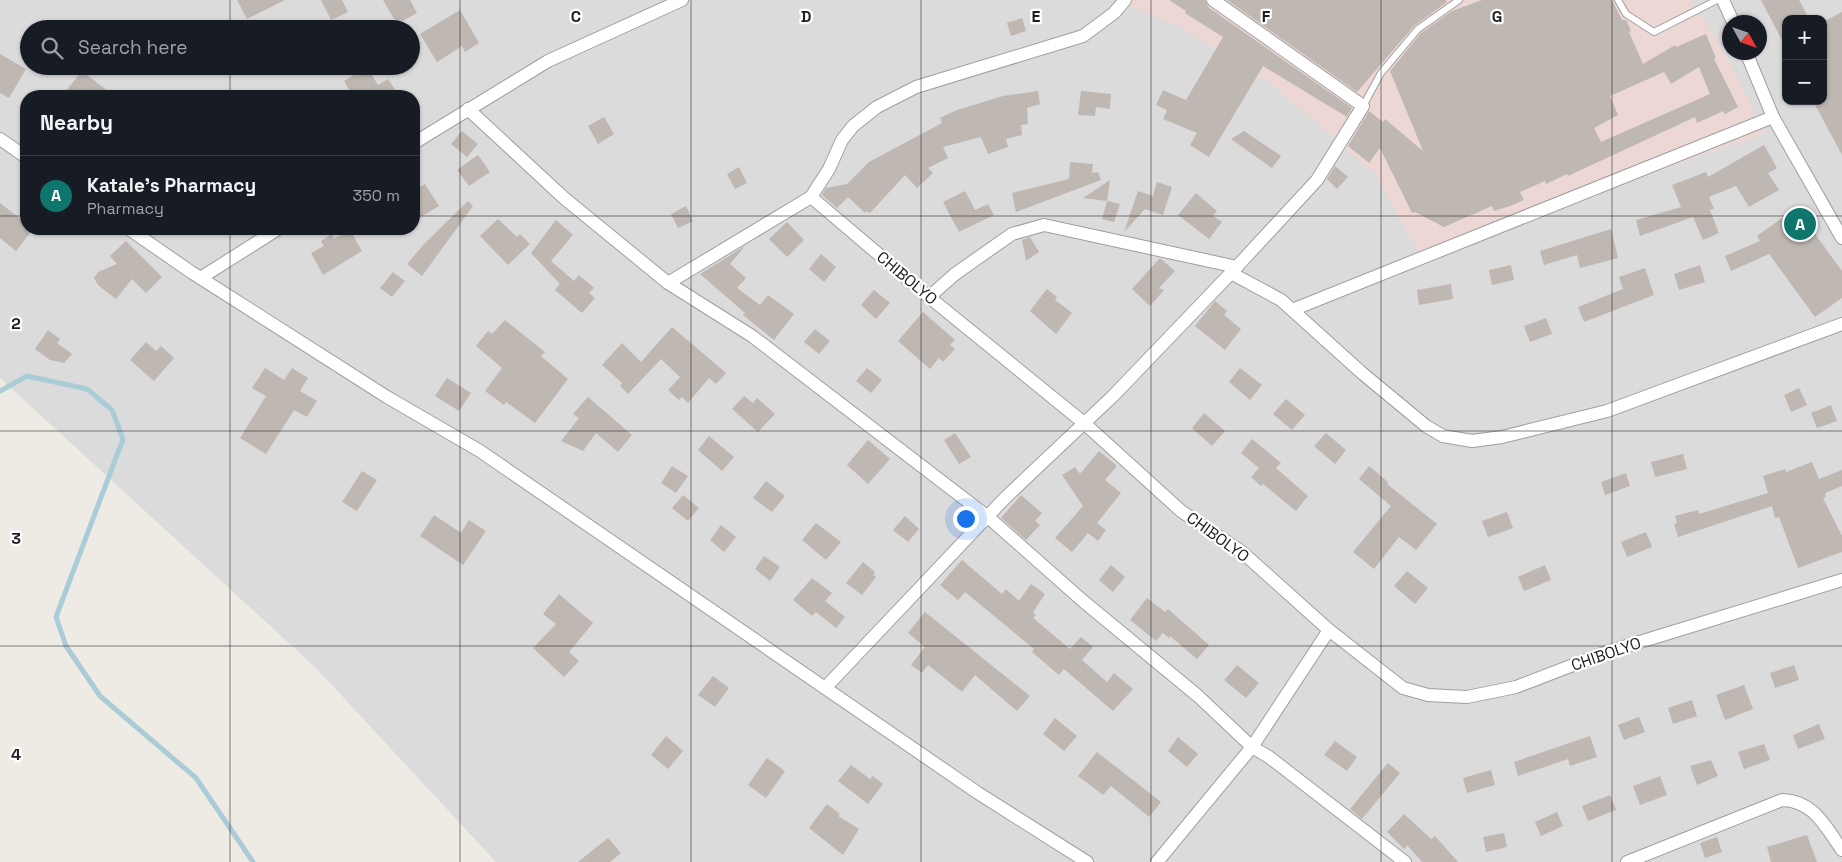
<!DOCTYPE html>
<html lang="en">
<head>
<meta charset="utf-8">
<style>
  :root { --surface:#171b24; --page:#20242c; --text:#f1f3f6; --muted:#9ea1a6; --line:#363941; --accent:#0f766e }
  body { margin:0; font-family:"Space Grotesk",sans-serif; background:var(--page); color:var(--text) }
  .controls { position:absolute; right:15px; top:15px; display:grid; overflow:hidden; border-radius:10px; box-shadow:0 1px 4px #0004 }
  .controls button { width:45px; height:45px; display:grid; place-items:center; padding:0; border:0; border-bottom:1px solid var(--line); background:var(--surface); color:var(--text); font:25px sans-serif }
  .compass { position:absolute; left:1722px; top:15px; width:45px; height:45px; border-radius:50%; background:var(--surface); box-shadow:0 1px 4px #0004; rotate:130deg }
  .you { position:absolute; left:965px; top:518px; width:18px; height:18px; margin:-12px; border:4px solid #fff; border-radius:50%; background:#1a73e8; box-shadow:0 0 0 8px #1a73e833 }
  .badge { display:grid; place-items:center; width:32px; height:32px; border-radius:50%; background:var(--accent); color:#fff; font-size:16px; font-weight:700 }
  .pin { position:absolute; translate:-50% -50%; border:2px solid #fff; box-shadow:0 1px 5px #0006 }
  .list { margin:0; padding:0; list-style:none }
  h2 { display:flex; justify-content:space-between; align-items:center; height:65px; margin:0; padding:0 20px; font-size:21px }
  h2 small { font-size:16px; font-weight:400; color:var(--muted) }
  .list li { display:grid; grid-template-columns:32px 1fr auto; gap:15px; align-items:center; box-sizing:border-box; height:80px; padding:0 20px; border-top:1px solid var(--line) }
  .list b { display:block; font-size:19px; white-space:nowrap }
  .list p { margin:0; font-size:16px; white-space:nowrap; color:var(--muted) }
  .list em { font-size:16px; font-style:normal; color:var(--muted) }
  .icon { flex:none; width:28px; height:28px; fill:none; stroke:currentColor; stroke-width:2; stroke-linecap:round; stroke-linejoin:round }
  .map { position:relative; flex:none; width:1842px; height:862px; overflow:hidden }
  .search { position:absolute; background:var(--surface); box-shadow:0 1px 4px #0004; left:20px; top:20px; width:400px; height:55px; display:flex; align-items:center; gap:12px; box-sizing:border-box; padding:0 18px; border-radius:28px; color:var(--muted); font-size:19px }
  .panel { position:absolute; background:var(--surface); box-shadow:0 1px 4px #0004; left:20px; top:90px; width:400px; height:145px; border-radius:20px }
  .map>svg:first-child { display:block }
  .residential { fill:#dcdbdb; fill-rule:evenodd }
  .commercial { fill:#edd7d5 }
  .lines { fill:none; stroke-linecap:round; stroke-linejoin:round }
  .stream { stroke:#a9ccd7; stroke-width:5 }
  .building { fill:#beb7b2; fill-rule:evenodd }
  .lane-casing { stroke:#9f9f9f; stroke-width:8 }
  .street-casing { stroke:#9f9f9f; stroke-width:14 }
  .lane { stroke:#fff; stroke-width:6 }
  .street { stroke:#fff; stroke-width:12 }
  .grid { fill:none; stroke:#1e1e1e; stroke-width:1; stroke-opacity:0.55 }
  .labels { text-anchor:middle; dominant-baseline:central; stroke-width:4.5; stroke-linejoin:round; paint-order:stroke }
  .street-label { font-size:16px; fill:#1e1e1e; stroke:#fff }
  .grid-label { font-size:16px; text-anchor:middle; font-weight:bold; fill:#1e1e1e; stroke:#fff; stroke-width:4.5; stroke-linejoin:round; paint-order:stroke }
</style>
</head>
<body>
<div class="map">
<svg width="1842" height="862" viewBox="0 0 1842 862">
  <rect width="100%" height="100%" fill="#eeebe5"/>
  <path class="residential" d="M0,0H1842V862H496L316,668L0,378ZM1786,19H1823V101H1786ZM1730,22H1760V52H1730ZM29,29H411V66H29ZM26,96H414V229H26Z"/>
  <polygon class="commercial" points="1115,0 1690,0 1716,38 1766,133 1419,254 1376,175 1270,83 1176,25"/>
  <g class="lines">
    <polyline class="stream" points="0,391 27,376 87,389 112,410 123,439 56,617 66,646 100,696 196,778 253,862"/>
  </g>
  <g class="building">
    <polygon points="237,0 285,0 247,19"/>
    <polygon points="321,0 342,0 348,12 331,20"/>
    <polygon points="383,0 410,0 417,13 397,24"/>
    <polygon points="1169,0 1205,0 1208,7 1352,108 1347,117 1263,66 1209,157 1190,145 1197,133 1163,119 1167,110 1156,105 1163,90 1186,100 1223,37 1185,13 1186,11"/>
    <polygon points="1227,0 1446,0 1447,2 1414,26 1357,92"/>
    <path d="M1482,0H1612L1622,20H1626L1631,31L1629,32L1643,64L1675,45L1676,47L1706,34L1716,58L1714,59L1738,107L1725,114L1723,111L1697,123L1695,117L1568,176L1567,174L1546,184L1545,181L1520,192L1524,200L1510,206L1494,211L1492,206L1444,227L1415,212L1412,213L1380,148L1369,163L1348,146L1369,111L1383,122L1385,119L1423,151L1390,71L1421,33L1452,11ZM1699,67L1710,94L1601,142L1594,128L1618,115L1610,96L1664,72L1671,84Z"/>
    <polygon points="1761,0 1799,0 1809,19 1786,19 1786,48"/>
    <polygon points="460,10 479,43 465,52 462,46 437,62 420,34"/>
    <polygon points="1842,12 1842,155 1813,101 1823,101 1823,22"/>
    <polygon points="1022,18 1026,31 1011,36 1007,23"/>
    <polygon points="0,54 26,69 9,98 0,93"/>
    <polygon points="367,67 378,85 388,79 399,96 353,96 344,81"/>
    <polygon points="82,71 114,96 62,96"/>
    <polygon points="1038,91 1040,104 1027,108 1028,124 1021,125 1022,135 1006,139 1008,147 988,154 981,137 943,147 948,158 928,168 933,173 917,188 905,175 870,213 867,211 865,213 848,197 837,208 822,195 826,188 847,184 869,162 942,123 940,118 957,110 1003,96"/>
    <polygon points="1081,91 1111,94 1110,109 1096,107 1095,116 1078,115"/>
    <polygon points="604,117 614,134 598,144 588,126"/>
    <polygon points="462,131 478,144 467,157 451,144"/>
    <polygon points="1244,131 1281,156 1272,168 1231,139"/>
    <polygon points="1764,145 1777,168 1768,173 1779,190 1749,207 1736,186 1709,197 1714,209 1710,210 1719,233 1703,240 1693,217 1640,236 1636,220 1681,207 1672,185 1706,172 1708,177"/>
    <polygon points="478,155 490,172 469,186 457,170"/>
    <polygon points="1070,162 1093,164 1092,173 1098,172 1101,180 1016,212 1012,193 1069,179"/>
    <polygon points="1335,166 1348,177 1337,189 1327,179"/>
    <polygon points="739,167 747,183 735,189 727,174"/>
    <polygon points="1110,180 1107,201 1083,198"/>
    <polygon points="1157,182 1172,187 1163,215 1145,209 1124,232 1138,191 1153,196"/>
    <polygon points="425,184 439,206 414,221 414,191"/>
    <polygon points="965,191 975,210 988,204 994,215 959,232 943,202"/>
    <polygon points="1196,193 1217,211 1213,216 1222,222 1209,239 1178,215"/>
    <polygon points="468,201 473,206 422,276 407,264 425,243"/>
    <polygon points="1107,201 1120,204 1114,222 1102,219"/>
    <polygon points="0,203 26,223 26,229 33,229 16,251 0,238"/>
    <polygon points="686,206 693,221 678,228 671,214"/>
    <polygon points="1796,208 1842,271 1842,298 1815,317 1769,254 1731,271 1725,256 1760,241 1757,236"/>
    <polygon points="498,219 517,237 520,234 530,244 508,265 480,236"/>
    <polygon points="556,220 573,235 551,261 574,281 579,275 594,288 589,293 595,298 582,313 555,290 560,284 531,253"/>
    <polygon points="787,222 804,240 787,257 769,239"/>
    <polygon points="1611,229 1618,258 1580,268 1577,255 1544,265 1540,251"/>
    <polygon points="350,230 362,251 323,275 311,253 324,246 321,241 332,234 334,239"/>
    <polygon points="1030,237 1039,252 1026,261 1022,240"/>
    <polygon points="126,241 162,277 146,293 132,279 116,299 98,285 94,278 98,272 117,264 110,256"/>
    <polygon points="745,246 730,264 746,278 737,288 760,305 768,295 794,314 774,340 743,315 745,313 700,274"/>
    <polygon points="821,254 836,267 824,282 809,269"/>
    <polygon points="1160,258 1175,271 1159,288 1164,290 1150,306 1132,289"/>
    <polygon points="1511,265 1514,280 1492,285 1489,270"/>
    <polygon points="1700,265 1705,282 1679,290 1674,274"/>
    <polygon points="1645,268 1654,295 1584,322 1578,307 1623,289 1619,277"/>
    <polygon points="393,272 405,281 392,297 380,288"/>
    <polygon points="1451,284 1453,299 1419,305 1417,290"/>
    <polygon points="1047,289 1057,297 1055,300 1072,313 1056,334 1030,311"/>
    <polygon points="874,290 890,303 876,319 861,305"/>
    <polygon points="1215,301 1227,311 1224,315 1241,329 1225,350 1195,326"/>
    <polygon points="923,312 955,340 950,345 955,349 943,362 939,358 930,369 898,341"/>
    <polygon points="1546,318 1552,334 1530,342 1524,326"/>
    <polygon points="505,320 545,352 541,356 568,379 535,423 506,402 504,405 485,391 502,368 476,346 488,331 492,334"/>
    <polygon points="672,327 726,373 716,384 709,378 688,403 682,397 679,400 668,390 680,377 661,359 628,394 620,386 622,383 602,365 622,343 641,362"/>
    <polygon points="815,329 830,341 819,354 804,342"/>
    <polygon points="48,330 60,339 57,343 72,354 64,363 50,360 35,349"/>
    <polygon points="146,342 156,351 161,346 174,358 154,381 130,360"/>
    <polygon points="265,368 284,380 292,368 308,378 300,391 317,401 307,417 294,410 266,454 240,438 266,396 252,388"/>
    <polygon points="867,368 882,380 871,393 856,381"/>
    <polygon points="1240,368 1262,385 1250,400 1229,382"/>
    <polygon points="447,378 471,393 459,411 435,396"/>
    <polygon points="1799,388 1807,405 1791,412 1784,395"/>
    <polygon points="744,396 753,403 757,398 775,414 758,432 732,409"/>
    <polygon points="588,397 632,435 618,452 596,433 583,451 561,441 579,418 573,414"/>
    <polygon points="1286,399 1305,415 1292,430 1273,414"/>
    <polygon points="1831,405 1837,421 1817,428 1811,413"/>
    <polygon points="1204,413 1225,431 1212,446 1192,428"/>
    <polygon points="955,433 971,457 959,464 944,440"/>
    <polygon points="1326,433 1346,450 1335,464 1314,446"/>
    <polygon points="709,436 734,457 722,471 698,450"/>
    <polygon points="1252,439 1281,463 1276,468 1308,496 1296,511 1263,484 1261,486 1251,477 1259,468 1241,453"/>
    <polygon points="868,440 890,459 868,484 847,465"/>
    <polygon points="1099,451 1117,466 1105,480 1121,493 1097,523 1106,530 1098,541 1088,533 1072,552 1055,538 1083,506 1062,475 1075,467 1080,474"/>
    <polygon points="1683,454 1687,469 1655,477 1651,462"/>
    <polygon points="1812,462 1819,479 1842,470 1842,486 1825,493 1826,497 1823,498 1842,536 1842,552 1798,568 1779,517 1775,518 1772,506 1678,537 1674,524 1677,523 1675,516 1698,510 1699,514 1768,493 1763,476 1785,469 1786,472"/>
    <polygon points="672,466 688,476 676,493 661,483"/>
    <polygon points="1369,466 1388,482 1387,484 1437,524 1416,550 1399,537 1374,569 1353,552 1391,506 1359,479"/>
    <polygon points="362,471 377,480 357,511 342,502"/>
    <polygon points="1626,473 1630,486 1605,495 1601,482"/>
    <polygon points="766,481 785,496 772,512 753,498"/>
    <polygon points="683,495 699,508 688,521 672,508"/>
    <polygon points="1021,495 1042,513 1035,521 1040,525 1026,540 1001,518"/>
    <polygon points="1507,512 1513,528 1488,537 1482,521"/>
    <polygon points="434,515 461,533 469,520 486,531 463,565 420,536"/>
    <polygon points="905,516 919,529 908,542 893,530"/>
    <polygon points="816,523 841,542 826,560 802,540"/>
    <polygon points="721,525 736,537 724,552 710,540"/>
    <polygon points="1646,532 1652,547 1627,557 1621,542"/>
    <polygon points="764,556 780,567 770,581 755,569"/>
    <polygon points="962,560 1002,594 1006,589 1019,601 1031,584 1045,594 1033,612 1036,615 1033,618 1070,649 1081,637 1093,647 1082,660 1107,682 1114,673 1133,689 1113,711 1064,669 1059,675 1032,652 1034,649 965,592 958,600 940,585"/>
    <polygon points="863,562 875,572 873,575 876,577 862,595 846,583"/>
    <polygon points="1111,565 1125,577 1113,592 1099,580"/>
    <polygon points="1545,565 1551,580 1524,591 1518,577"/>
    <polygon points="1407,571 1428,588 1415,604 1394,586"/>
    <polygon points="812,578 832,593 825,601 845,617 836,628 816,612 812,616 793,600"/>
    <polygon points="559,594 593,623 569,652 579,661 564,677 533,648 556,624 543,614"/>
    <polygon points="1147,598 1165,612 1168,609 1209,645 1197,659 1170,636 1169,638 1163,633 1156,641 1130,620"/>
    <polygon points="925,612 1030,696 1017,711 975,675 962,692 928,665 922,673 911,665 925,647 908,633"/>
    <polygon points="1237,665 1259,683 1246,698 1224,680"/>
    <polygon points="1794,665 1799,680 1775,688 1770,673"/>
    <polygon points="713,676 729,688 715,707 698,695"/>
    <polygon points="1744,685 1753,709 1725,720 1716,695"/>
    <polygon points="1692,700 1697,716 1673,724 1668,708"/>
    <polygon points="1639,717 1645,732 1624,740 1618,725"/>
    <polygon points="1055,718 1077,736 1064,751 1043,734"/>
    <polygon points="1819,724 1825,739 1798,749 1793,735"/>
    <polygon points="666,736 683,751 668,769 651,755"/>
    <polygon points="1590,736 1597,757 1570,766 1568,759 1518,776 1514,762"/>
    <polygon points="1178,737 1198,754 1187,767 1168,751"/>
    <polygon points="1335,741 1357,757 1347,771 1324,755"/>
    <polygon points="1764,744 1770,760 1744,769 1738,752"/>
    <polygon points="1097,752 1161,802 1149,817 1111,786 1103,795 1078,776"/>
    <polygon points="767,758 785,771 766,798 748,785"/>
    <polygon points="1711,760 1718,776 1697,785 1690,766"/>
    <polygon points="1388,763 1400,773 1362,819 1350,809"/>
    <polygon points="851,765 870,779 873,776 883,784 868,804 838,781"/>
    <polygon points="1491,770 1495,785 1467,793 1463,778"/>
    <polygon points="1660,776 1667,795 1640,805 1633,786"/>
    <polygon points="1610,795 1616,810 1588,821 1582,806"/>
    <polygon points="827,804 840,814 838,816 859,829 843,855 809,828"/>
    <polygon points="1557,812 1563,826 1541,836 1535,822"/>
    <polygon points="1404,814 1431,839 1435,836 1458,862 1422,862 1407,845 1404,849 1387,832"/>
    <polygon points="1504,833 1507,847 1486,852 1483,837"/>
    <polygon points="1807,835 1817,862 1771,862 1767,847"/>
    <polygon points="1717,837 1722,852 1705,858 1700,843"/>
    <polygon points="608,838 621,853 610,862 578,862"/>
  </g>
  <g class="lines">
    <defs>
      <g id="lane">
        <polyline points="1618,0 1626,14 1654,32 1717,0"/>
        <polyline points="1363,106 1381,73 1418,29 1459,0"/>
      </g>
      <g id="street">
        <polyline points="1723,0 1733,22"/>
        <polyline points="1746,52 1773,117 1842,238"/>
        <polyline points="468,109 564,198 668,283 752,336 988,517 1083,601 1198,696 1252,747 1269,757 1405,862"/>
        <polyline points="0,139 26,157"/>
        <polyline points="414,143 548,61 682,0"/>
        <polyline points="811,197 829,169 842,140 853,126 877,107 916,87 1083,36 1114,13 1125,0"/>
        <polyline points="129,229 191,272 387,397 480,451 978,793 1087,862"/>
        <polyline points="1231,273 1281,300 1362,373 1426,426 1443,436 1472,441 1502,437 1607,411 1842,324"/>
        <polyline points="202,277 278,229"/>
        <polyline points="668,283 811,197 929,297 1084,423 1181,511 1242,552 1329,630 1403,688 1428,695 1467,697 1516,687 1607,652 1842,580"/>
        <polyline points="929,297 955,274 1012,234 1044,225 1237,267"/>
        <polyline points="1292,310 1773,117"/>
        <polyline points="825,688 1005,498 1113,396 1231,273 1317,180 1363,106 1213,0"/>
        <polyline points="1157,862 1252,747 1329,630"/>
        <path d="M1627,862L1782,800C1814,801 1825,826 1842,850"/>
      </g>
    </defs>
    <use href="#lane" class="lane-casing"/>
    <use href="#street" class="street-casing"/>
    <use href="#lane" class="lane"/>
    <use href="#street" class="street"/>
  </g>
  <path class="grid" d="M230,0V29M460,0V862M691,0V862M921,0V862M1151,0V862M1381,0V862M1612,0V862M230,66V96M0,216H26M414,216H1842M230,229V862M0,431H1842M0,646H1842"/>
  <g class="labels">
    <g class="street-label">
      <text transform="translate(907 278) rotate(40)">CHIBOLYO</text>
      <text transform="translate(1218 537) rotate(36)">CHIBOLYO</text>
      <text transform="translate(1606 654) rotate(-19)">CHIBOLYO</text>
    </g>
  </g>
  <g class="grid-label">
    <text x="576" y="22">C</text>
    <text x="806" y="22">D</text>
    <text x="1036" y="22">E</text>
    <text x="1266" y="22">F</text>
    <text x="1497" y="22">G</text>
    <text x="16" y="329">2</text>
    <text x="16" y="544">3</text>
    <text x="16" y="760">4</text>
  </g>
</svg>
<div class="controls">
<button>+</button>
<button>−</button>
</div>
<svg class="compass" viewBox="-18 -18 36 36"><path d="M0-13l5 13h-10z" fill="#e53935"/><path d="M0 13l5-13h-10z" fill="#9ea1a6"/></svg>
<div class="you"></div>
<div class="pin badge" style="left:1800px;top:224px">A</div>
<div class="search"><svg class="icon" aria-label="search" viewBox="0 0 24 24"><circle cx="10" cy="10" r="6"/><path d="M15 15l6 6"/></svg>Search here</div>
<section class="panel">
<h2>Nearby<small></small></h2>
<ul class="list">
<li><span class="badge">A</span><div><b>Katale’s Pharmacy</b><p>Pharmacy</p></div><em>350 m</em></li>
</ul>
</section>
</div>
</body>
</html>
